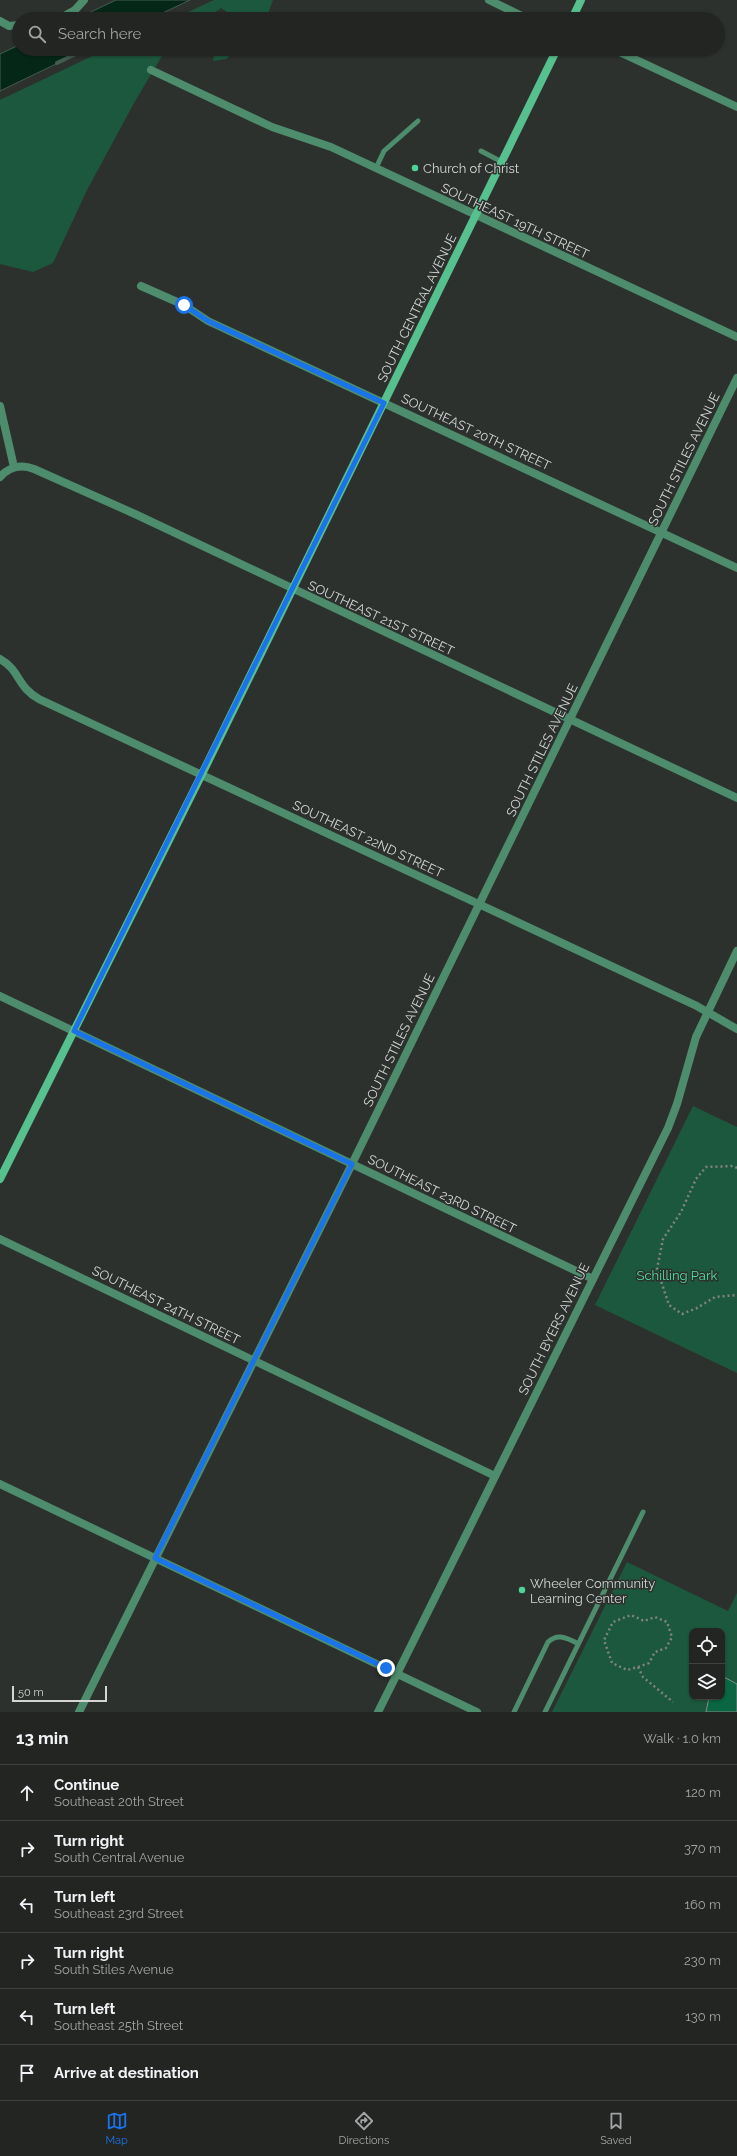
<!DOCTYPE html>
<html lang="en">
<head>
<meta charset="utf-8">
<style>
  :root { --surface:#222522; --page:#2e312f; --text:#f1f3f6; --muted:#a2a5a5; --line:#3f4240; --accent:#1a73e8 }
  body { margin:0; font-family:Raleway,sans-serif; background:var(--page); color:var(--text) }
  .controls { position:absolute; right:12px; bottom:12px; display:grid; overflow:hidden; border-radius:8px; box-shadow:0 1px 3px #0004 }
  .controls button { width:36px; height:36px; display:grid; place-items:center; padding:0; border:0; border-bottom:1px solid var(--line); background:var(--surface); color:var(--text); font:20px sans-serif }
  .scale { position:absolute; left:12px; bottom:10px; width:95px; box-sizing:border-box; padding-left:4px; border:2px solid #d3d6d4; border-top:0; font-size:11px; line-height:14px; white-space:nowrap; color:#d3d6d4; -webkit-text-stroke:3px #2d312e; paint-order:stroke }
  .stop { position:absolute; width:12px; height:12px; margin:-9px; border:3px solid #1a73e8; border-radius:50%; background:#fff }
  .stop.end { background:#1a73e8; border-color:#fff; box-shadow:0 1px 4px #0008 }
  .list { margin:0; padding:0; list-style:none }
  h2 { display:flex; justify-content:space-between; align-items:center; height:52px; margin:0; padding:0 16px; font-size:17px }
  h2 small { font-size:13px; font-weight:400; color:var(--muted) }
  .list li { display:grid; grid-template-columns:26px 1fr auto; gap:12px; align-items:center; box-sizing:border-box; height:56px; padding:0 16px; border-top:1px solid var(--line) }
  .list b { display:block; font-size:15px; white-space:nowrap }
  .list p { margin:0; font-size:13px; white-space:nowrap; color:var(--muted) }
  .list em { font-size:13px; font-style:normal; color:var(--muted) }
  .icon { flex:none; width:22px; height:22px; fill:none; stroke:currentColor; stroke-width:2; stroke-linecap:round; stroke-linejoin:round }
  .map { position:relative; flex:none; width:737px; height:1712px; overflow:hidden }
  .search { position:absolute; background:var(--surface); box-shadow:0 1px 3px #0004; left:12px; right:12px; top:12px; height:44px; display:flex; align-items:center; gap:10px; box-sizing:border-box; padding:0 14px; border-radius:22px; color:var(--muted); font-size:15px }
  .sheet { height:388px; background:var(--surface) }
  nav { display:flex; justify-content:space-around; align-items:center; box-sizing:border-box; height:56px; border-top:1px solid var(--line); background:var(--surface); font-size:11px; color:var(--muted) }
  nav a { display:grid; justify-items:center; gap:2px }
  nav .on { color:var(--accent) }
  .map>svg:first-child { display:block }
  .green { fill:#1c583d; fill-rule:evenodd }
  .water { fill:#052718; stroke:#435c50 }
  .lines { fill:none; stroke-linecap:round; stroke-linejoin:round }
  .stream { stroke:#435c50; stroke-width:4 }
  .building { fill:#0a6643; stroke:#888d8a }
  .path { stroke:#808381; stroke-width:2.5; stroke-dasharray:2 3; stroke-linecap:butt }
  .service { stroke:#4d8c6c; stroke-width:5 }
  .minor { stroke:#4d8c6c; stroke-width:8 }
  .tertiary { stroke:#4d8c6c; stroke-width:8 }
  .secondary { stroke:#56c08e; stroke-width:8 }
  .route { stroke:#1a73e8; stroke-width:5 }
  .poi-dot { fill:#50d398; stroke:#2d312e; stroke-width:1.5 }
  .labels { text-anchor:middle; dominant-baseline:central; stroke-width:3; stroke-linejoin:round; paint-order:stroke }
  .poi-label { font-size:13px; fill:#d3d6d4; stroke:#2d312e; text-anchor:start }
  .street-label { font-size:13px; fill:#d3d6d4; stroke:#2d312e }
  .park-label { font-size:13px; fill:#50de9f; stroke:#2d312e }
</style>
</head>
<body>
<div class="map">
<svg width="737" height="1712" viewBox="0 0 737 1712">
  <rect width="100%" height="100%" fill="#2d312e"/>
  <g class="green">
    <polygon points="214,0 273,0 266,19 228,19 230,14 221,8 206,19 173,19"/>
    <polygon points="107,49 166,49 134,103 87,190 53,263 33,272 0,264 0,100"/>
    <polygon points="215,49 237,49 226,59 213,61"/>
    <polygon points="693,1106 737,1127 737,1373 595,1305"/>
    <path d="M627,1562L728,1611L737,1593V1712H552ZM692,1631H722V1697H692Z"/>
  </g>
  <g class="water">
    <polygon points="116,0 190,0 150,19 76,19"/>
    <polygon points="19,45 19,49 87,49 0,91 0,54"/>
  </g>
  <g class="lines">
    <polyline class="stream" points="57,63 86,49"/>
  </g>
  <polygon class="building" points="722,1676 737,1684 737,1712 706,1712 709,1697 722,1697"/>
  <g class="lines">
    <g class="path">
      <polyline points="737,1168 733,1166 706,1167 696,1179 681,1212 663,1239 657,1269 669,1305 682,1314 697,1308 715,1297 737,1295"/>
      <polyline points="638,1667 649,1663 655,1652 666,1648 672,1637 667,1622 655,1617 644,1621 631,1615 613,1622 604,1640 612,1663 627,1670 638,1667 643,1677 673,1702"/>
    </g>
    <g class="service">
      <polyline points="481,151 502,162"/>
      <polyline points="376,168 384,151 418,121"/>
      <path d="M514,1712L548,1642C558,1633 566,1638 577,1643"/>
      <polyline points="545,1712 643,1512"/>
    </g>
    <g class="minor">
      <polyline points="489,0 528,19"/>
      <polyline points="59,19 75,10 84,0"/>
      <polyline points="0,21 9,26 19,25"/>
      <polyline points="613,49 737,107"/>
      <polyline points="151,70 272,127 331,147 737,337"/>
      <polyline points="141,286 184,305 208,321 737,568"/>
      <polyline points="0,406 14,467"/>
      <path d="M0,477C9,467 21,464 34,469L135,514L737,798"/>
      <path d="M0,659C20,670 17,687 39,699L695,1005L737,1029"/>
      <polyline points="0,996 593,1279"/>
      <polyline points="0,1239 495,1476"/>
      <polyline points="79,1712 352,1164 737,378"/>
      <polyline points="378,1712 397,1674"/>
    </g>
    <g class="tertiary">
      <polyline points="0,1484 477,1712"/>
      <polyline points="397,1674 668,1128 677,1104 696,1037 737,951"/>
    </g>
    <g class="secondary">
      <polyline points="572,19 581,0"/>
      <polyline points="0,1179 202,774 557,49"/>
    </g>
  </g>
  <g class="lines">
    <polyline class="route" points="184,305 208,321 384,403 74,1031 352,1164 155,1558 386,1668"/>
  </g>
  <g class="poi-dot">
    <circle cx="415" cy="168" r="4"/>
    <circle cx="522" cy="1590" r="4"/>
  </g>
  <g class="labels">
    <g class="poi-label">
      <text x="423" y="168">Church of Christ</text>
      <text x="530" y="1583">Wheeler Community<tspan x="530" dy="15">Learning Center</tspan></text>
    </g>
    <g class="street-label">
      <text transform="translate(515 221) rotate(25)">SOUTHEAST 19TH STREET</text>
      <text transform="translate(417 308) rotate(-64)">SOUTH CENTRAL AVENUE</text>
      <text transform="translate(476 432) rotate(25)">SOUTHEAST 20TH STREET</text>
      <text transform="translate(684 459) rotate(-64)">SOUTH STILES AVENUE</text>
      <text transform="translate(381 618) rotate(25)">SOUTHEAST 21ST STREET</text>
      <text transform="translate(542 750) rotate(-64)">SOUTH STILES AVENUE</text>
      <text transform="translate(368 839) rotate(25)">SOUTHEAST 22ND STREET</text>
      <text transform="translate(399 1040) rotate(-64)">SOUTH STILES AVENUE</text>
      <text transform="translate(442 1194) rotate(26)">SOUTHEAST 23RD STREET</text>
      <text transform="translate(166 1305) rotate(26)">SOUTHEAST 24TH STREET</text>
      <text transform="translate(554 1329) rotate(-64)">SOUTH BYERS AVENUE</text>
    </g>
    <g class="park-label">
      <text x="677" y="1275">Schilling Park</text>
    </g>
  </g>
</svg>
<div class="controls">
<button><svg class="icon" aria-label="locate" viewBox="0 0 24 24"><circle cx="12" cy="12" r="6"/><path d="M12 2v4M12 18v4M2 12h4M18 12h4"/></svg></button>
<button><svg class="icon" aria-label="layers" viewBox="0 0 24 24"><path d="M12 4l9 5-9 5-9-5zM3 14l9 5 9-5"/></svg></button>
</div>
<div class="scale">50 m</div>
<div class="stop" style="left:184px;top:305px"></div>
<div class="stop end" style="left:386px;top:1668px"></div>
<div class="search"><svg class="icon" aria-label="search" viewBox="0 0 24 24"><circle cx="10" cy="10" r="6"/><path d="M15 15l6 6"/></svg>Search here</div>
</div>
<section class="sheet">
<h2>13 min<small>Walk · 1.0 km</small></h2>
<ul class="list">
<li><svg class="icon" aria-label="ahead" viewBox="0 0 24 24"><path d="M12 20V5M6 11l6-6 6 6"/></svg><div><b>Continue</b><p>Southeast 20th Street</p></div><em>120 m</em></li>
<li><svg class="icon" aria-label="right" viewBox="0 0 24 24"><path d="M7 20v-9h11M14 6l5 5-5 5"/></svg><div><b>Turn right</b><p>South Central Avenue</p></div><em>370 m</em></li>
<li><svg class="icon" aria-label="left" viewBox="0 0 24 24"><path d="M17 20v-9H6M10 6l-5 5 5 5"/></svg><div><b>Turn left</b><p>Southeast 23rd Street</p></div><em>160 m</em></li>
<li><svg class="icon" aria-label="right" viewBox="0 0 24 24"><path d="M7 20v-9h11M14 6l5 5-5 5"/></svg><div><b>Turn right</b><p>South Stiles Avenue</p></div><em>230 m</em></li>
<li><svg class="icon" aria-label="left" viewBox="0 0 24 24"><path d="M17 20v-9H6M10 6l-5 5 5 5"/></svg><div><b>Turn left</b><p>Southeast 25th Street</p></div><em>130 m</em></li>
<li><svg class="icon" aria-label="arrive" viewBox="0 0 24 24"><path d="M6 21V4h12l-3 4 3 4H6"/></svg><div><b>Arrive at destination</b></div></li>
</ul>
</section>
<nav>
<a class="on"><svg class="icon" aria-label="map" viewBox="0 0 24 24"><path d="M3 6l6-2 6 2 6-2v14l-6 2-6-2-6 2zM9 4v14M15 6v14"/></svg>Map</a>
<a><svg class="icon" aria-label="directions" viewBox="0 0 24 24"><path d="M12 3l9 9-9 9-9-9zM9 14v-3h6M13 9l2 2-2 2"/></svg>Directions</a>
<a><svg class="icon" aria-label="saved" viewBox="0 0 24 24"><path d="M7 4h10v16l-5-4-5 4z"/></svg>Saved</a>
</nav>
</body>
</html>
